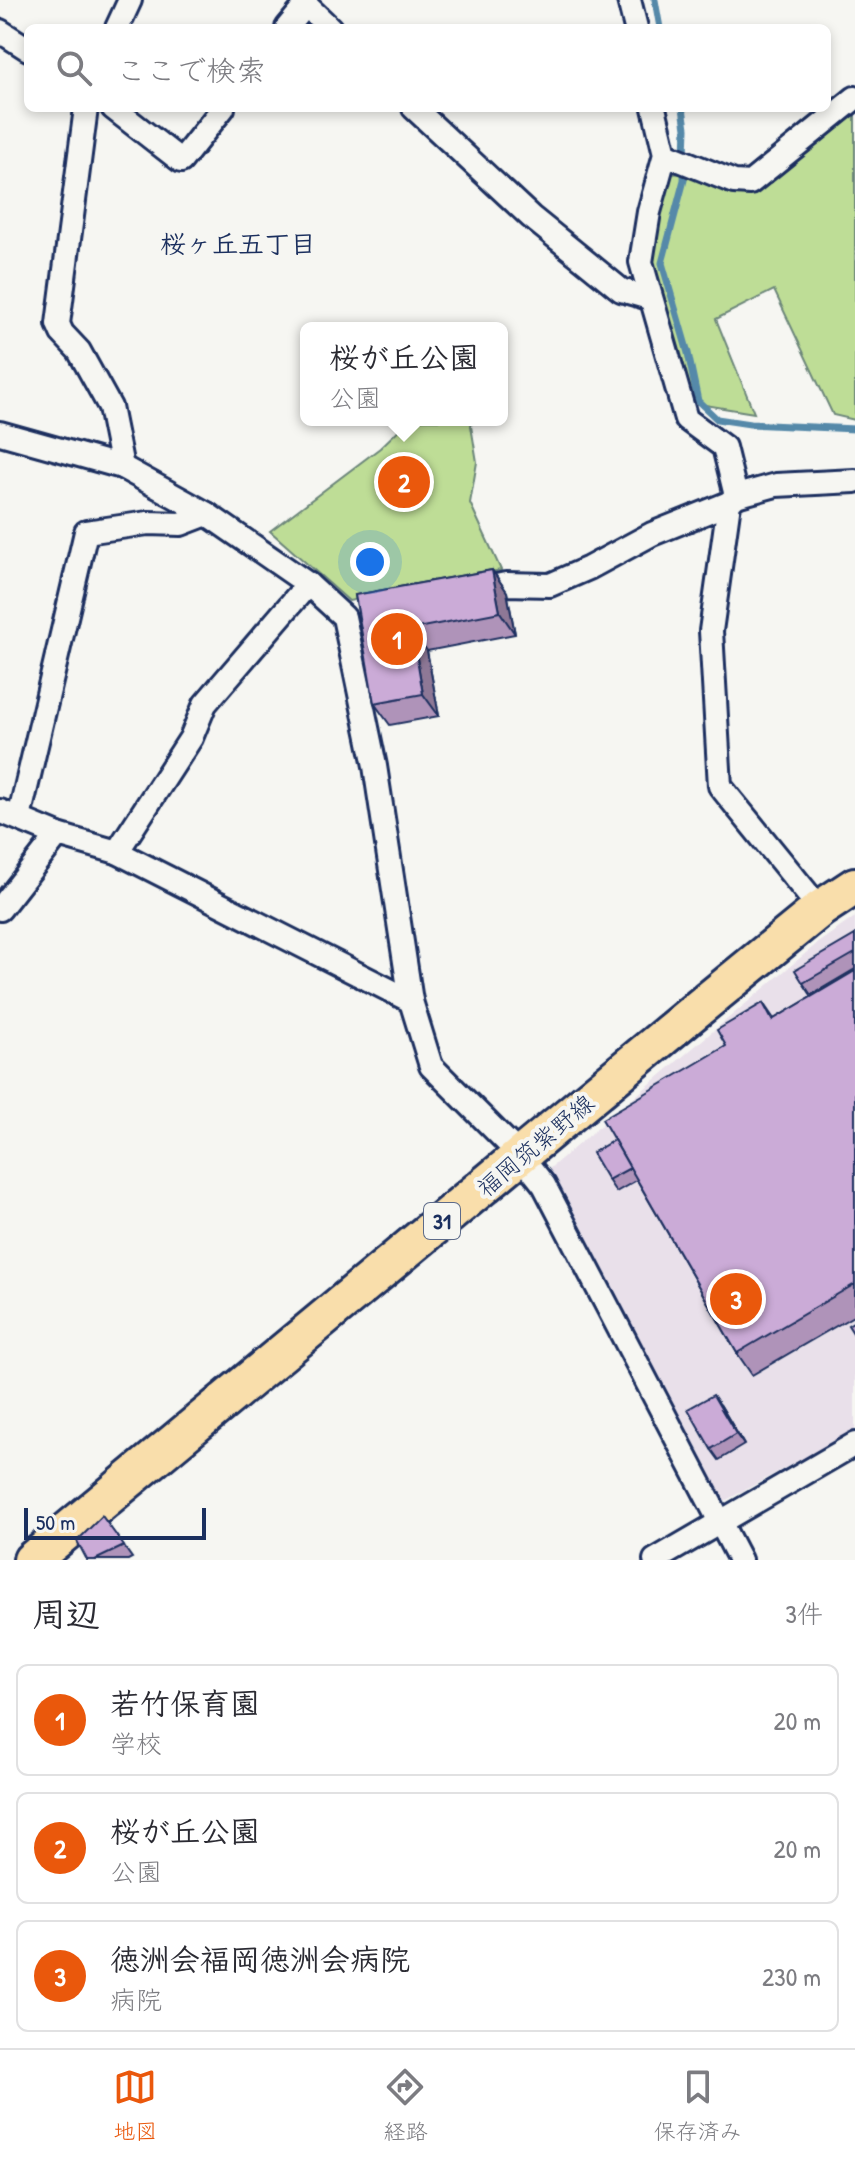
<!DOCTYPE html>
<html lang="ja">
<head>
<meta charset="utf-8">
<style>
  :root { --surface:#fff; --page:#f2f2f3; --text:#2b2b33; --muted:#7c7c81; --line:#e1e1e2; --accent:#ea580c }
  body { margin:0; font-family:"Patrick Hand","Klee One",sans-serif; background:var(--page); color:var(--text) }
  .scale { position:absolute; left:24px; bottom:20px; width:182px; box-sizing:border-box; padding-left:8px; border:4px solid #1b2f5e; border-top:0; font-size:22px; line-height:28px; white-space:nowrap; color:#1b2f5e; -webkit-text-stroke:6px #f6f6f2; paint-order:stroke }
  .you { position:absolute; left:370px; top:562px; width:28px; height:28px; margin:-20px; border:6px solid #fff; border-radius:50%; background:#1a73e8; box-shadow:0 0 0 12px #1a73e833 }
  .badge { display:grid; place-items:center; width:52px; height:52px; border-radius:50%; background:var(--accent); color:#fff; font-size:26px; font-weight:700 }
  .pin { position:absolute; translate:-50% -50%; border:4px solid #fff; box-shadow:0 2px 8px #0006 }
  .popup { position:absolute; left:300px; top:322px; width:208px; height:104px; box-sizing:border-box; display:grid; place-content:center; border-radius:12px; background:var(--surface); filter:drop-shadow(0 2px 6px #0005); font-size:26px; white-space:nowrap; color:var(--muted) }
  .popup b { font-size:30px; color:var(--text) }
  .popup::after { content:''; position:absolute; left:50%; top:100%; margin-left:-16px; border:16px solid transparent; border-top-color:var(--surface) }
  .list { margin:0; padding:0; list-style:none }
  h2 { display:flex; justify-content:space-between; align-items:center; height:104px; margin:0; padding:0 32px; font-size:34px }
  h2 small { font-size:26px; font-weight:400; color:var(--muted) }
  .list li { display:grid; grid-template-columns:52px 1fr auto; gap:24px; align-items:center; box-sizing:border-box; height:112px; margin:0 16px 16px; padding:0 16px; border:2px solid var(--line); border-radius:12px }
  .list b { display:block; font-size:30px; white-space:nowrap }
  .list p { margin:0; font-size:26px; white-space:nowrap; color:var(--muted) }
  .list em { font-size:26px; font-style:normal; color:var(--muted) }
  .icon { flex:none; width:44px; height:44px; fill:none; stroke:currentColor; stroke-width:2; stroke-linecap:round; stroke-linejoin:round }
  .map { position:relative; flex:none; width:855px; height:1560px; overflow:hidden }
  .search { position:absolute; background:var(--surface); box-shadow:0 4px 12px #0003; left:24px; right:24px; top:24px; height:88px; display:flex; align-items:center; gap:20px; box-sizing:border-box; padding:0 28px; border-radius:12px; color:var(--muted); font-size:30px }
  .sheet { height:488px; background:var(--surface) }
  nav { display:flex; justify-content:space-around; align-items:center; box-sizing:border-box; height:112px; border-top:2px solid var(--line); background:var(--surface); font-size:22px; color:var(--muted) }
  nav a { display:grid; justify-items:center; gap:4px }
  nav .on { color:var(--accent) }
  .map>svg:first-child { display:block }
  .built { fill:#e9e0ea }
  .green { fill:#bedd96; stroke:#6c867a; stroke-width:2 }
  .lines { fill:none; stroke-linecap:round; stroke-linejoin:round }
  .stream { stroke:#5589a9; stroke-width:7 }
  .street-casing { stroke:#1b2f5e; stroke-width:28 }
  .primary-casing { stroke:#1b2f5e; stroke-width:42 }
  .street { stroke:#f6f6f2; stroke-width:22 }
  .primary { stroke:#f9deab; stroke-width:36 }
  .wall { fill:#af93b9; stroke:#1b2f5e; stroke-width:2 }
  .shaded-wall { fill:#8e7896; stroke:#1b2f5e; stroke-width:2 }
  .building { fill:#cbabd7; stroke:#1b2f5e; stroke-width:2 }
  .labels { text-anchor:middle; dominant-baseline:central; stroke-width:8; stroke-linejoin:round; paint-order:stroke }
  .shield { fill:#f6f6f2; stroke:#5d6b8a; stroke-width:2 }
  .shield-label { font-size:22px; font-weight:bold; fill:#1b2f5e }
  .street-label { font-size:24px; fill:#1b2f5e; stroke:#f6f6f2 }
  .neighbourhood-label { font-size:26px; font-weight:bold; fill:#1b2f5e; stroke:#f6f6f2 }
</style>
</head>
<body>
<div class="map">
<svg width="855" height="1560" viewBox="0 0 855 1560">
  <rect width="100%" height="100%" fill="#f6f6f2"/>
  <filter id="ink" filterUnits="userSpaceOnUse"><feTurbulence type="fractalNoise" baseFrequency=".0125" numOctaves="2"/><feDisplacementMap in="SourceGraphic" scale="16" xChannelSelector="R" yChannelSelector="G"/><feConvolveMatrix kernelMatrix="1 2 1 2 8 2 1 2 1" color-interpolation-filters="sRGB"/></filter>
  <g filter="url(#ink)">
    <polygon class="built" points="855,917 855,1430 721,1503 549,1169 819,942"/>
    <g class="green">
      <polygon points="855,110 855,420 833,415 774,290 716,319 754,413 693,403 651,269 658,221 669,174 689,173 748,189"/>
      <polygon points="409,420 472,420 471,426 477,462 470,503 501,570 349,601 270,531 380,448"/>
    </g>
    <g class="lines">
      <g class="stream">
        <polyline points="655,0 660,28"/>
        <polyline points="683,108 686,128 684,180 662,263 688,353 698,401 717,419 750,424 855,429"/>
      </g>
      <defs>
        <g id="street">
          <polyline points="304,0 306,5 330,28"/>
          <polyline points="629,0 636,28"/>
          <polyline points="117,28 130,0"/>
          <polyline points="287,28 306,5"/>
          <polyline points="0,31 28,49"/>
          <polyline points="86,108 58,324 62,333 79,351 110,407 122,467"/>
          <polyline points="113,108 181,161 223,108"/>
          <polyline points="414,108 531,217 621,290 649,298"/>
          <polyline points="654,108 665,154 649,212 641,262 686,419 724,447 736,496 729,503 711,631 720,786 820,909"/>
          <polyline points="665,154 734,182 750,183 855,98"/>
          <polyline points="0,433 122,467 207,514 308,584 344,617 375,766 411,1001 431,1066 521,1156 544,1185 740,1560"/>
          <polyline points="736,496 776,485 855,481"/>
          <polyline points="472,591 506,584 550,585 589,568 652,534 729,503"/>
          <polyline points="0,811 58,835 117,852 411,1001"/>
          <polyline points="19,818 86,532 148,523 181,524 207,514"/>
          <polyline points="117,852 191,738 205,704 308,584"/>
          <polyline points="0,909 58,835"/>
          <polyline points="655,1560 855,1444"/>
        </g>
        <polyline id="primary" points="32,1560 690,1015 820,909 855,886"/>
      </defs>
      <use href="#street" class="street-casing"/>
      <use href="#primary" class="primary-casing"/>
      <use href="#street" class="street"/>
      <use href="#primary" class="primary"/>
    </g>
    <g class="wall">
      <polygon points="492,570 507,592 515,634 427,651 439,716 390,725 374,703 355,595"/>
      <polygon points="855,935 855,969 811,995 803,983"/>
      <polygon points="855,971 855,1315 752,1375 737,1353 637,1180 616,1192 608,1180 614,1140 726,1046 763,1003 774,1019"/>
      <polygon points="721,1406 744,1445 719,1460 711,1449"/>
      <polygon points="102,1516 132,1558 128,1560 87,1560"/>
    </g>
    <g class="shaded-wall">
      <polygon points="492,570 507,592 515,634 500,612"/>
      <polygon points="412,629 427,651 439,716 423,694"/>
      <polygon points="713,1395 721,1406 744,1445 736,1434"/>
    </g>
    <g class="building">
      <polygon points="492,570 500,612 412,629 423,694 374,703 355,595"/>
      <polygon points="855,935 855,953 803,983 795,970"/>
      <polygon points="855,971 855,1284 737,1353 602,1119 726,1046 717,1030 763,1003 772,1020"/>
      <polygon points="614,1140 630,1168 608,1180 592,1153"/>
      <polygon points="855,1321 855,1336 848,1325"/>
      <polygon points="713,1395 736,1434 711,1449 688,1409"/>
      <polygon points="102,1516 124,1546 95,1560 87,1560 77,1541"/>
    </g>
  </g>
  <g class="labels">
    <rect class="shield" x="424" y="1203" width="36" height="36" rx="6"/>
    <g class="shield-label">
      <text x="442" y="1221">31</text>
    </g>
    <g class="street-label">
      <text transform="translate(535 1145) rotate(-40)">福岡筑紫野線</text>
    </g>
    <g class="neighbourhood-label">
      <text x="238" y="243">桜ヶ丘五丁目</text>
    </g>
  </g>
</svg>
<div class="scale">50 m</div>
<div class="you"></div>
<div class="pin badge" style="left:397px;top:639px">1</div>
<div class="pin badge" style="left:404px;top:482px">2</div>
<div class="popup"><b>桜が丘公園</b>公園</div>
<div class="pin badge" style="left:736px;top:1299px">3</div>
<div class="search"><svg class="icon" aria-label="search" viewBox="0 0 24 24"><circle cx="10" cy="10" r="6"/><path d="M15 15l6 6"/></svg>ここで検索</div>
</div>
<section class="sheet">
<h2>周辺<small>3件</small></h2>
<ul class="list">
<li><span class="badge">1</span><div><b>若竹保育園</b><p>学校</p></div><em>20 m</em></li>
<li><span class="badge">2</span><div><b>桜が丘公園</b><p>公園</p></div><em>20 m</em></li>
<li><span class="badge">3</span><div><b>徳洲会福岡徳洲会病院</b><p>病院</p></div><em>230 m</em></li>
</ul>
</section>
<nav>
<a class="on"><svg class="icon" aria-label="map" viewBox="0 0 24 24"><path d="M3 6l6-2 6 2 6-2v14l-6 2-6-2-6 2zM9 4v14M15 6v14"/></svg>地図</a>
<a><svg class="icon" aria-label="directions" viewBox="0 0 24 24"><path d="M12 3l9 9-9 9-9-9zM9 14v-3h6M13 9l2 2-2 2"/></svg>経路</a>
<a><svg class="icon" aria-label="saved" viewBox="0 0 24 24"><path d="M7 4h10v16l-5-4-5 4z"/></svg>保存済み</a>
</nav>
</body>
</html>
